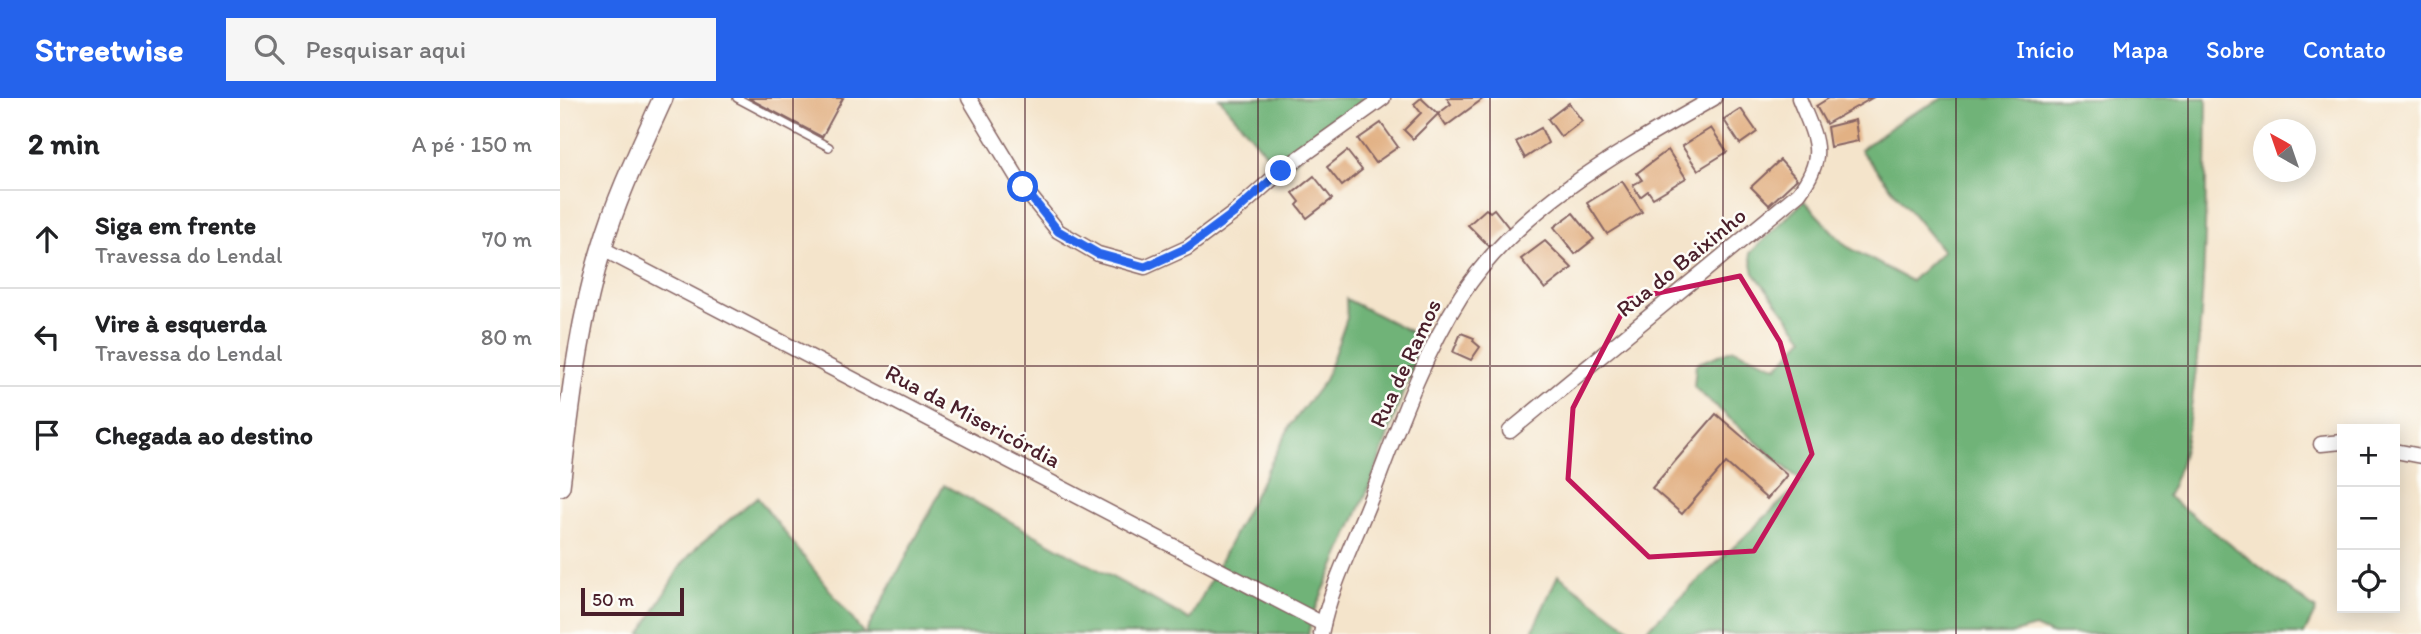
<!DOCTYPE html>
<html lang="pt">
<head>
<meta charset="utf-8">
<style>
  :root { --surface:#fff; --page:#f6f6f6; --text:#202124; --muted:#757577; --line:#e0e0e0; --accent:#2563eb }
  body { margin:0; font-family:Itim,sans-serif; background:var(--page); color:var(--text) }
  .controls { position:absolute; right:21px; bottom:21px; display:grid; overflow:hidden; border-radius:0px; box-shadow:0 4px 18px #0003 }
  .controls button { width:63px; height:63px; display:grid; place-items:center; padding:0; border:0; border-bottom:2px solid var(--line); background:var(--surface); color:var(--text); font:35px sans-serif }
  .compass { position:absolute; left:1693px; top:21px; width:63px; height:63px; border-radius:50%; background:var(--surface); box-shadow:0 4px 18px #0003; rotate:320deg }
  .scale { position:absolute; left:21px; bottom:18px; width:103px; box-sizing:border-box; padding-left:7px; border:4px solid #4a1f2b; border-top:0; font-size:19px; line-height:24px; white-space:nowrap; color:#4a1f2b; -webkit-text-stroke:5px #fdfcf7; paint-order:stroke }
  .stop { position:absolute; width:21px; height:21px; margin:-16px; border:5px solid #2563eb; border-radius:50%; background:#fff }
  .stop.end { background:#2563eb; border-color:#fff; box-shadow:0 2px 7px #0008 }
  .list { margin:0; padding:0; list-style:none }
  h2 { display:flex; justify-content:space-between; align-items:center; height:91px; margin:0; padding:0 28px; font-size:30px }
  h2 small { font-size:23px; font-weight:400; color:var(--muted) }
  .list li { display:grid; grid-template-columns:46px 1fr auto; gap:21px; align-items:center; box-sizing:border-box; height:98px; padding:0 28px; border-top:2px solid var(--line) }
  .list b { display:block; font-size:26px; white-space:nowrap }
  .list p { margin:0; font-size:23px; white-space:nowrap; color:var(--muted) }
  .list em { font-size:23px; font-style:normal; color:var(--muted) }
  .icon { flex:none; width:38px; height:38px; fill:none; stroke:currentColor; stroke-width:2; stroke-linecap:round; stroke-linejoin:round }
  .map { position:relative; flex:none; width:1861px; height:536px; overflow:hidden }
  header { display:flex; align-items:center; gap:42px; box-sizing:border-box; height:98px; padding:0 35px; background:var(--accent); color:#fff }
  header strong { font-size:33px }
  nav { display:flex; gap:38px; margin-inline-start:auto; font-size:24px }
  .search { width:490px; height:63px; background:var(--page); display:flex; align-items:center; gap:18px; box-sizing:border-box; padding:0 24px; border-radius:0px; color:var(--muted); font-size:26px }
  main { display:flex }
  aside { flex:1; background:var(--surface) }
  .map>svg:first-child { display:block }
  .forest { fill:#6fb378; stroke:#5c6952; stroke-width:2 }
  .building { fill:#e2b184 }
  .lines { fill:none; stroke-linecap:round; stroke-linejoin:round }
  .service-casing { stroke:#866463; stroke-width:10 }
  .minor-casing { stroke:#866463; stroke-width:17 }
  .tertiary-casing { stroke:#866463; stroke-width:22 }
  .service { stroke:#fff; stroke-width:7 }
  .minor { stroke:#fff; stroke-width:14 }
  .tertiary { stroke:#fff; stroke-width:19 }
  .route { stroke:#2563eb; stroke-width:9 }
  .marked { fill:none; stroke:#c2185b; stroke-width:5; stroke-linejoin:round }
  .grid { fill:none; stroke:#4a1f2b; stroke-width:2; stroke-opacity:0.55 }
  .labels { text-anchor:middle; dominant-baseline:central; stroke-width:5; stroke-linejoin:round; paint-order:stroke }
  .street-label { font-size:23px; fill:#4a1f2b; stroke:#fdfcf7 }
</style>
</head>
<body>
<header>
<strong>Streetwise</strong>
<div class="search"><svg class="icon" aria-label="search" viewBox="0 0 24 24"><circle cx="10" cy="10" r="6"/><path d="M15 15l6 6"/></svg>Pesquisar aqui</div>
<nav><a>Início</a><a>Mapa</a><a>Sobre</a><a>Contato</a></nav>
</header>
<main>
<aside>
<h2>2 min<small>A pé · 150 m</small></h2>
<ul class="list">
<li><svg class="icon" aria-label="ahead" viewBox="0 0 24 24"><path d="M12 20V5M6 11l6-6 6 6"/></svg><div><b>Siga em frente</b><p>Travessa do Lendal</p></div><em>70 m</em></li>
<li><svg class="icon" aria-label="left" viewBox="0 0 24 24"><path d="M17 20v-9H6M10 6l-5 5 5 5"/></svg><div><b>Vire à esquerda</b><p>Travessa do Lendal</p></div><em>80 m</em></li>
<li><svg class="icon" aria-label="arrive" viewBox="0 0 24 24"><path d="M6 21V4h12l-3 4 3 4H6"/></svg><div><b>Chegada ao destino</b></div></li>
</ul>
</aside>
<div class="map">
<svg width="1861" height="536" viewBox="0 0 1861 536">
  <rect width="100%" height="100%" fill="#fdfcf7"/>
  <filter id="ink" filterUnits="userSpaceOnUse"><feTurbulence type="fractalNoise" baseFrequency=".0143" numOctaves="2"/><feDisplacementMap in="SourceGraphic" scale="14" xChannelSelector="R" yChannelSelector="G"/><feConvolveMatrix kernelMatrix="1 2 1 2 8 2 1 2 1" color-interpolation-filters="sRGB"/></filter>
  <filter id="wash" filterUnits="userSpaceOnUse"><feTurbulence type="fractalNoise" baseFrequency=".00686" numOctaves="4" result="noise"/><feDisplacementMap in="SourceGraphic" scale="28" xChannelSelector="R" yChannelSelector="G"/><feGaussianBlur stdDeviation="1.57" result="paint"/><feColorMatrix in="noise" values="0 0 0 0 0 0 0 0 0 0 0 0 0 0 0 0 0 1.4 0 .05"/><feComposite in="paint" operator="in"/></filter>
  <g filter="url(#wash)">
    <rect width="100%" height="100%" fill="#f4e4cb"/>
    <g class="forest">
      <polygon points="659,0 816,0 721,73"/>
      <path d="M1383,0H1647C1646,99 1646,197 1633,295C1629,325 1623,371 1607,398L1756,512L1744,536H1490L1475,529L1450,536H1082L1242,384L1134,289L1136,266L1174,251L1217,269L1244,240L1194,175L1190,155L1244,103L1286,148L1351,183L1383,153L1300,52L1344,20Z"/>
      <polygon points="786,201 871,244 845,289 811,385 753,516 748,536 305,536 384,387 630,522 730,328 765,282 787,220"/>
      <polygon points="197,399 304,536 81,536 121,467 140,446"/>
      <polygon points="998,477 1077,536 971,536"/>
    </g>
    <g id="blocks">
      <g class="building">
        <polygon points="188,0 283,0 262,39"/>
        <polygon points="861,0 878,16 891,6 887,0 924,0 886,28 878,16 853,41 844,32 861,15 854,6"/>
        <polygon points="1269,0 1312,0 1266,26 1256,8"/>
        <polygon points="1009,5 1022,23 1001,39 988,21"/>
        <polygon points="1181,11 1197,34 1180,46 1164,22"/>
        <polygon points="1295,22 1298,43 1270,49 1267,29"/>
        <polygon points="821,25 838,49 815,65 798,41"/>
        <polygon points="981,30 988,45 965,60 956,44"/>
        <polygon points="1151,30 1167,54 1138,72 1122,48"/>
        <polygon points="1108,52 1126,80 1093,100 1088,93 1080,99 1073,87 1082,82 1077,75"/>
        <polygon points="787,53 802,72 782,88 767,69"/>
        <polygon points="1220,62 1237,81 1209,107 1191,89"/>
        <polygon points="754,78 772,101 747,120 737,107 740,104 733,95"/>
        <polygon points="1062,83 1082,114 1047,136 1027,105"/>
        <polygon points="926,111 930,114 934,111 949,130 930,149 908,127"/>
        <polygon points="1013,115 1034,141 1015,156 994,129"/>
        <polygon points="985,143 1012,170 985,191 961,161"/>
        <polygon points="901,235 914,240 913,243 920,249 911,262 893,254"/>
        <polygon points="1156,316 1227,377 1207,401 1166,365 1122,416 1092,390"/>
      </g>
    </g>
  </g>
  <g filter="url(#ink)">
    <use href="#blocks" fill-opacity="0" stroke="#866463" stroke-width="2"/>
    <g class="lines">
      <defs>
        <polyline id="service" points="177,0 269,49"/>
        <g id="minor">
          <polyline points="409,0 463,89 498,133 538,156 585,169 627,150 674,115 721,73 823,0"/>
          <polyline points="41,150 763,526"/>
          <path d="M950,333L1239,95C1268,57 1255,40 1239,0"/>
          <polyline points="1761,346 1782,344"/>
          <polyline points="1835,353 1861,358"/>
          <path d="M761,536C770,489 797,437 814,392C839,326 863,258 901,198C960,107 1063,52 1154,0"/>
        </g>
        <path id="tertiary" d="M0,388C10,308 18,227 42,149C57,98 81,49 103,0"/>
      </defs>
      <use href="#service" class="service-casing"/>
      <use href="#minor" class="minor-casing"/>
      <use href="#tertiary" class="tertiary-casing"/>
      <use href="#service" class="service"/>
      <use href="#minor" class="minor"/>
      <use href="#tertiary" class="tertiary"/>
    </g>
  </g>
  <g class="lines" filter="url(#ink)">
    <polyline class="route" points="463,89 498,133 538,156 585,169 627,150 674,115 721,73"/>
  </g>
  <path class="marked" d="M1180,178L1220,244L1252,356L1194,453L1089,459L1008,381L1013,310L1069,201Z"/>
  <path class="grid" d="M233,0V536M465,0V536M698,0V536M930,0V536M1163,0V536M1396,0V536M1628,0V536M0,268H1861"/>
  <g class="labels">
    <g class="street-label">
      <text transform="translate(1121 164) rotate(-39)">Rua do Baixinho</text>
      <text transform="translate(845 265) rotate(-65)">Rua de Ramos</text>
      <text transform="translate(413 318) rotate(28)">Rua da Misericórdia</text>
    </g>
  </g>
</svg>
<div class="controls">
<button>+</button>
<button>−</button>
<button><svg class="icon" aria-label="locate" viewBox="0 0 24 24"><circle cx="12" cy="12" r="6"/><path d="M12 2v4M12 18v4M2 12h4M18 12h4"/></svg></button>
</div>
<svg class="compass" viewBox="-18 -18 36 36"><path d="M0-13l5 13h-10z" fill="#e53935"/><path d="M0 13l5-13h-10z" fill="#757577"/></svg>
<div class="scale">50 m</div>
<div class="stop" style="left:463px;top:89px"></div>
<div class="stop end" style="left:721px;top:73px"></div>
</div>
</main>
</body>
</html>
